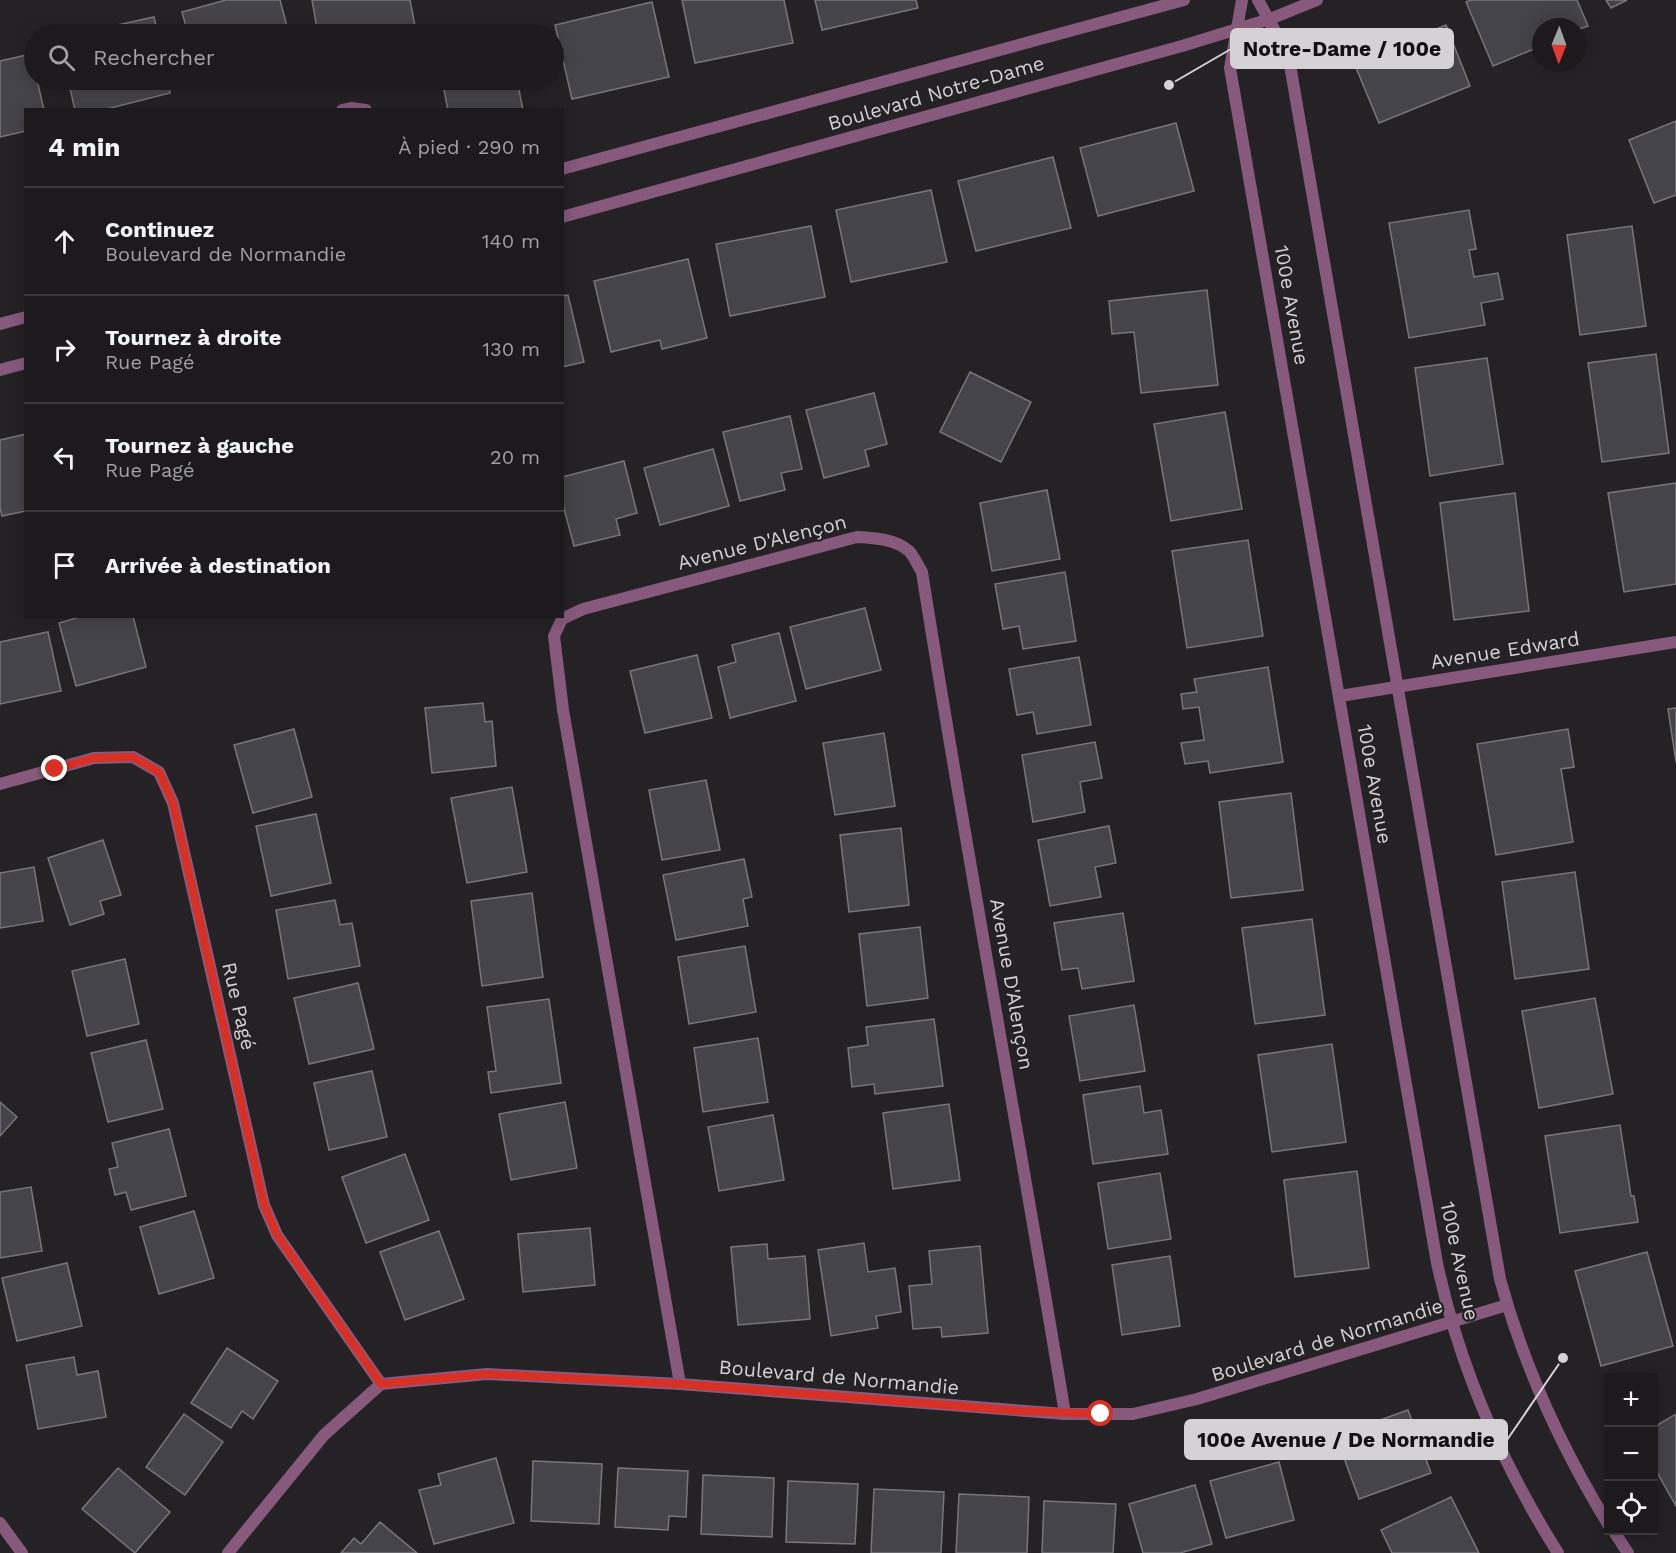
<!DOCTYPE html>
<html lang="fr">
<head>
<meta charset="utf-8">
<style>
  :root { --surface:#1c1a1c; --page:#252325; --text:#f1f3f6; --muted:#a0a1a3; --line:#3a383b }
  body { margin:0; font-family:"Work Sans",sans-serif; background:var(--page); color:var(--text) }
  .controls { position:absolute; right:18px; bottom:18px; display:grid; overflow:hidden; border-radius:0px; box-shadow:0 3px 15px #0003 }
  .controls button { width:54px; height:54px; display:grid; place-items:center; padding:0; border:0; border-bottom:2px solid var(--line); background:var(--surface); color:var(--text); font:30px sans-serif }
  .compass { position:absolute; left:1532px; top:18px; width:54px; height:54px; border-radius:50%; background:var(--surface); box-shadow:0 3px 15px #0003; rotate:181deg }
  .stop { position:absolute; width:18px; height:18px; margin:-14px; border:4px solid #d93025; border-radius:50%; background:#fff }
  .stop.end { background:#d93025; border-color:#fff; box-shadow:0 2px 6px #0008 }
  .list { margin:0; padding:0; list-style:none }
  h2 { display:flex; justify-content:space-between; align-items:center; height:78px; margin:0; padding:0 24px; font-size:26px }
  h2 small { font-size:20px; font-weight:400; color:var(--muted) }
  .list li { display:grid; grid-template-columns:39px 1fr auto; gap:18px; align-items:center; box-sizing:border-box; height:108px; padding:0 24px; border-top:2px solid var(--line) }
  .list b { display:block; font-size:22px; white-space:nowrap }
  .list p { margin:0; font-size:20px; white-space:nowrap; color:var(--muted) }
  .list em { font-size:20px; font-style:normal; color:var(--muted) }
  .icon { flex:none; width:33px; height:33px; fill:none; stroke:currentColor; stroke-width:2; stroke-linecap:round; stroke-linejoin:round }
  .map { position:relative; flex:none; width:1676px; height:1553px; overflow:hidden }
  .search { position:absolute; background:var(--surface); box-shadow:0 3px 15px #0003; left:24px; top:24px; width:540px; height:66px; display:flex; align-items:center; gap:15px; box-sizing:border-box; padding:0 21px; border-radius:33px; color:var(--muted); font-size:22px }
  .panel { position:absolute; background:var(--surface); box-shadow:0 3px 15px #0003; left:24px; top:108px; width:540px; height:510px; border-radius:0px }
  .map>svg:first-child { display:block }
  .building { fill:#44444a; stroke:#77767c; stroke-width:1.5 }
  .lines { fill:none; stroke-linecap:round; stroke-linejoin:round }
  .minor { stroke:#87597c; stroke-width:12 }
  .tertiary { stroke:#87597c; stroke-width:12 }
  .route { stroke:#d93025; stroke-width:8 }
  .labels { text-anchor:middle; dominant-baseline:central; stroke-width:4.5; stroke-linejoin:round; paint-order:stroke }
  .street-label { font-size:20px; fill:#d4d2d5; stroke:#252226 }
  .leader { fill:none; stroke:#d4d2d5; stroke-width:2 }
  .callout-dot { fill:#d4d2d5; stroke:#252226; stroke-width:2 }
  .callout { fill:#d4d2d5; stroke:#d4d2d5; stroke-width:2 }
  .callout-label { font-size:21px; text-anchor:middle; font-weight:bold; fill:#111 }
</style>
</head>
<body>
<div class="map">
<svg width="1676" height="1553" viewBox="0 0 1676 1553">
  <rect width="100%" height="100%" fill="#252226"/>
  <g class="building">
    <polygon points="226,0 280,0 289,34 188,34 182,12"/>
    <polygon points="312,0 410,0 415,26 371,34 318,34"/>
    <polygon points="682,0 784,0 793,43 695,63"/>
    <polygon points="815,0 916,0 918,8 822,30"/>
    <polygon points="1471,0 1577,0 1588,26 1577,30 1577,27 1541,27 1541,46 1493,66 1466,2"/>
    <polygon points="1606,0 1627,0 1611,8"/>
    <polygon points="652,2 669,77 572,99 555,25"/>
    <polygon points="154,17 158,34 77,34"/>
    <polygon points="1446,25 1470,86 1379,123 1354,63"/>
    <polygon points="507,26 508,34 465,34"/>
    <polygon points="31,54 34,80 37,80 44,110 26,110 26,131 0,137 0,61"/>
    <polygon points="68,80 168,80 170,93 103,110 75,110"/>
    <polygon points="442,80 517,80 523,110 448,110"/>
    <polygon points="1676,121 1676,195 1654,203 1629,140"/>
    <polygon points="1176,123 1194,191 1098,216 1080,148"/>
    <polygon points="1053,157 1071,228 976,251 958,181"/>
    <polygon points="931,190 947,262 851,282 836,210"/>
    <polygon points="1469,210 1476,249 1469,250 1474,277 1498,273 1503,299 1481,303 1485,325 1409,338 1389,223"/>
    <polygon points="811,226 825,297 730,316 716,244"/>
    <polygon points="1632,226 1646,326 1580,335 1567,235"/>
    <polygon points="688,259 707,338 662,349 660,340 611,352 594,281"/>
    <polygon points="1207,290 1218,385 1141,393 1134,332 1112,334 1109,301"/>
    <polygon points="568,295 584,362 562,367 562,296"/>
    <polygon points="1656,354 1669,453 1602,462 1588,363"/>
    <polygon points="1487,358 1503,464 1430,476 1415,368"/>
    <polygon points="970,372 1031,402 1001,462 940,432"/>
    <polygon points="874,393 887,444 865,450 869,466 824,478 806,410"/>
    <polygon points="1225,412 1242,509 1171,521 1154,424"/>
    <polygon points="790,416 802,469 781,473 785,490 740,501 723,432"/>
    <polygon points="26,434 26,511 2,516 0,508 0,440"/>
    <polygon points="713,449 729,506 660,525 644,468"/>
    <polygon points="624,461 637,513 616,519 620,535 574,546 562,501 562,477"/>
    <polygon points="1676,483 1676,584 1624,592 1608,493"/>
    <polygon points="1047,490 1060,559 992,571 980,503"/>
    <polygon points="1515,493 1529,611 1454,620 1440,503"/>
    <polygon points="1248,540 1263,636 1187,648 1172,551"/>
    <polygon points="1065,572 1076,641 1023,649 1019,626 1003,629 995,584"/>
    <polygon points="865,608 881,670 806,689 790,627"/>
    <polygon points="83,616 133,616 146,667 76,686 59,623"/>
    <polygon points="48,632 61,691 0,704 0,642"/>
    <polygon points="779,633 796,701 730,718 718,667 736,662 732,645"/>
    <polygon points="697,655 712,718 645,733 630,671"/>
    <polygon points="1079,657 1091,725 1037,734 1033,712 1017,715 1009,669"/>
    <polygon points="1268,667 1283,762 1210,773 1208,761 1185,764 1181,743 1204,740 1199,707 1183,709 1181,694 1197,692 1194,679"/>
    <polygon points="483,703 485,722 492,721 496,766 432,773 425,708"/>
    <polygon points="1676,708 1676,762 1668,709"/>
    <polygon points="294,729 312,797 253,813 234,745"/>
    <polygon points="1568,729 1574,767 1561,769 1573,842 1496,855 1477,744"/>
    <polygon points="884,733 895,806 835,815 823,743"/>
    <polygon points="1095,742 1102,778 1080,782 1085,812 1033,822 1022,755"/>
    <polygon points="706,780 720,850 662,860 649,790"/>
    <polygon points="512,787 527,872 467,883 451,798"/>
    <polygon points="1291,793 1303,890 1231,898 1219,802"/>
    <polygon points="316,814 331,883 271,896 256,826"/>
    <polygon points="1109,826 1116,863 1095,867 1101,897 1050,906 1038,840"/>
    <polygon points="901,828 909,905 849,912 840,835"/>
    <polygon points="103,840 121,895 100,901 104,914 70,925 48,858"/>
    <polygon points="744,859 752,897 743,899 748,926 676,940 663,875"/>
    <polygon points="34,867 43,921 0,928 0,873"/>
    <polygon points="1575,872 1589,969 1515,979 1502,882"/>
    <polygon points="532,893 543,977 482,986 471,901"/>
    <polygon points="335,900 340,925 352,923 360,966 288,979 276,910"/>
    <polygon points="1123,913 1134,981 1082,989 1078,968 1062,970 1054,923"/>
    <polygon points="1312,919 1325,1015 1255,1024 1242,928"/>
    <polygon points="920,927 928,998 867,1006 859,934"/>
    <polygon points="745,946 756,1012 689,1024 678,957"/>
    <polygon points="125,959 139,1024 87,1036 72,971"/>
    <polygon points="358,983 374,1049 309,1064 294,998"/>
    <polygon points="1595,998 1613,1094 1539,1108 1522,1011"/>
    <polygon points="549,999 561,1083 491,1093 488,1072 496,1071 487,1007"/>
    <polygon points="1134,1005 1145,1071 1080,1081 1069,1016"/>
    <polygon points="934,1019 943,1086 875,1094 874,1084 852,1087 848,1048 868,1045 866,1027"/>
    <polygon points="758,1038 768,1102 703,1112 694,1048"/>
    <polygon points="146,1040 163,1109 108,1122 91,1053"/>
    <polygon points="1332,1044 1346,1142 1272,1152 1258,1055"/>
    <polygon points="372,1071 387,1137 329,1150 314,1083"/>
    <polygon points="1140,1086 1144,1113 1161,1110 1168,1154 1093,1164 1083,1095"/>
    <polygon points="0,1102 17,1117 0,1136"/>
    <polygon points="565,1102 577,1168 511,1180 499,1114"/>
    <polygon points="949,1104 960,1180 893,1189 883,1113"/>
    <polygon points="773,1115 784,1180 719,1191 708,1127"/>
    <polygon points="1620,1125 1631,1196 1634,1196 1638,1222 1560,1233 1545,1136"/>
    <polygon points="169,1129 186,1196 131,1210 126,1192 115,1195 109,1169 118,1167 112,1143"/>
    <polygon points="405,1154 429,1220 366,1243 342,1177"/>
    <polygon points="1357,1171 1369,1268 1295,1277 1284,1180"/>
    <polygon points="1160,1173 1171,1239 1108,1249 1098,1183"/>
    <polygon points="31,1187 42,1251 0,1258 0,1192"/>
    <polygon points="194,1211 214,1278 159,1294 140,1227"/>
    <polygon points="590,1228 595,1285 523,1292 518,1234"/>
    <polygon points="439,1231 464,1299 405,1320 380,1252"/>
    <polygon points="864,1243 868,1272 895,1268 901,1312 876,1316 878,1328 831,1336 818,1250"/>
    <polygon points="767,1244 768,1259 805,1256 810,1319 738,1325 731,1247"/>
    <polygon points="980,1246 988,1333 942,1337 941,1327 913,1329 909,1286 932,1284 929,1251"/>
    <polygon points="1647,1252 1673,1346 1601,1366 1575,1271"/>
    <polygon points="1170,1256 1180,1326 1122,1335 1112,1265"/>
    <polygon points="67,1263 82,1326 17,1341 2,1278"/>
    <polygon points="227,1348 278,1381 253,1419 242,1411 231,1428 191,1403"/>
    <polygon points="74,1357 77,1375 98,1371 106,1417 38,1429 26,1365"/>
    <polygon points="1408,1410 1431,1473 1359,1499 1336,1436"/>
    <polygon points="184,1414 223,1442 185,1495 146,1467"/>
    <polygon points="1676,1414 1676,1506 1654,1467 1654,1427"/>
    <polygon points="496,1458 514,1523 434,1544 419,1490 441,1485 438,1474"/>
    <polygon points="533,1461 602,1464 599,1524 531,1521"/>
    <polygon points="1279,1462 1294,1520 1226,1538 1210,1481"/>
    <polygon points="118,1468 170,1512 135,1553 82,1509"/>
    <polygon points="618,1468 688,1471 686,1517 669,1516 668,1530 615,1527"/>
    <polygon points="703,1475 774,1478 772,1537 701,1534"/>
    <polygon points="788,1481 858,1484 855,1544 786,1542"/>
    <polygon points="1195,1485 1212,1544 1180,1553 1143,1553 1129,1504"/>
    <polygon points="874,1489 944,1492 941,1553 871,1553"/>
    <polygon points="959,1494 1029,1497 1027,1553 956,1553"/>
    <polygon points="1451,1497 1479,1553 1392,1553 1381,1530"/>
    <polygon points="1044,1501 1116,1504 1113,1553 1042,1553"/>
    <polygon points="380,1522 417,1553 341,1553 354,1538 361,1544"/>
  </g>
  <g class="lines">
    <g class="minor">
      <polyline points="342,110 351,108 366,110"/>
      <polyline points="1340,696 1676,642"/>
      <polyline points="0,784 94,758 133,757 159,772 173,803 264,1205 277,1235 381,1384"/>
      <path d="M680,1384L563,710L554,636L562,619L583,609L857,537C875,538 895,539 909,551C914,556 918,566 922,572C966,853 1019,1133 1065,1414"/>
      <polyline points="0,1523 22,1553"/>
      <polyline points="228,1553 324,1435 381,1384 487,1374 680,1384 1065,1414 1133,1414 1197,1399 1507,1305"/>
    </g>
    <g class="tertiary">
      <path d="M1242,0L1230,68L1437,1263C1459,1366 1502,1464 1558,1553"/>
      <path d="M1258,0L1286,51L1290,65L1500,1279C1524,1367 1561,1447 1608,1524"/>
      <polyline points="562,169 1184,0"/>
      <polyline points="562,217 1182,46 1270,19 1317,0"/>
      <polyline points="0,324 26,317"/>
      <polyline points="0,370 26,363"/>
      <polyline points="1613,1530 1628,1553"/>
    </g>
  </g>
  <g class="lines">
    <polyline class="route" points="55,769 94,758 133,757 159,772 173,803 264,1205 277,1235 381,1384 487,1374 680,1384 1022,1411 1101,1414"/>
  </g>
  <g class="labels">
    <g class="street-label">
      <text transform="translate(936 93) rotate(-16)">Boulevard Notre-Dame</text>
      <text transform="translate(1292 305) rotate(80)">100e Avenue</text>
      <text transform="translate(762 542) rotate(-14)">Avenue D'Alençon</text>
      <text transform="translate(1505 650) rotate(-9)">Avenue Edward</text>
      <text transform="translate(1375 784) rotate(80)">100e Avenue</text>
      <text transform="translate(1012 984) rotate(80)">Avenue D'Alençon</text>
      <text transform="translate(239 1006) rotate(77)">Rue Pagé</text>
      <text transform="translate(1460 1261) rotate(78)">100e Avenue</text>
      <text transform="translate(1327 1340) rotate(-17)">Boulevard de Normandie</text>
      <text transform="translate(839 1377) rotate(5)">Boulevard de Normandie</text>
    </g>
  </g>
  <path class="leader" d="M1169 85L1231 49M1563 1358L1507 1440"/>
  <g class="callout-dot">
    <circle cx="1169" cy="85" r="6"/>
    <circle cx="1563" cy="1358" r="6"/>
  </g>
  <g class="callout">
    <rect x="1231" y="29" width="222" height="39" rx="6"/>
    <rect x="1185" y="1420" width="322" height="39" rx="6"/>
  </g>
  <g class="callout-label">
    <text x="1342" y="56">Notre-Dame / 100e</text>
    <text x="1346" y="1447">100e Avenue / De Normandie</text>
  </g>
</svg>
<div class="controls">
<button>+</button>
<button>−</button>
<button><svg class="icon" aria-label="locate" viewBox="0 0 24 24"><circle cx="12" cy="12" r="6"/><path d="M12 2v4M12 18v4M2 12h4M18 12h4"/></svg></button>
</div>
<svg class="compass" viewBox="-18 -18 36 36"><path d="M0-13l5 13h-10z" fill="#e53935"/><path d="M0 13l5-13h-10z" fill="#a0a1a3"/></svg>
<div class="stop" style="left:1101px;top:1414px"></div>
<div class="stop end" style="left:55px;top:769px"></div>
<div class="search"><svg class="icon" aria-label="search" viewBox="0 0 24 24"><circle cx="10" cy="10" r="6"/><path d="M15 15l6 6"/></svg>Rechercher</div>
<section class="panel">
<h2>4 min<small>À pied · 290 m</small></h2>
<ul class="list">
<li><svg class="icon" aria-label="ahead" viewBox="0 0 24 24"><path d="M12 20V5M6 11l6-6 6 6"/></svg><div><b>Continuez</b><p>Boulevard de Normandie</p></div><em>140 m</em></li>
<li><svg class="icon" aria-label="right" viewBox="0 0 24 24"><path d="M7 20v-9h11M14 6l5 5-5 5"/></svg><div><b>Tournez à droite</b><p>Rue Pagé</p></div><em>130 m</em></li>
<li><svg class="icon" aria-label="left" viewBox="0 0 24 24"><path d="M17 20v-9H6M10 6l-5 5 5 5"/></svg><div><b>Tournez à gauche</b><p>Rue Pagé</p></div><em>20 m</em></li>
<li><svg class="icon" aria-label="arrive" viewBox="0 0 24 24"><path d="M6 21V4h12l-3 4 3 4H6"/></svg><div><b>Arrivée à destination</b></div></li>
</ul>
</section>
</div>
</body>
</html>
